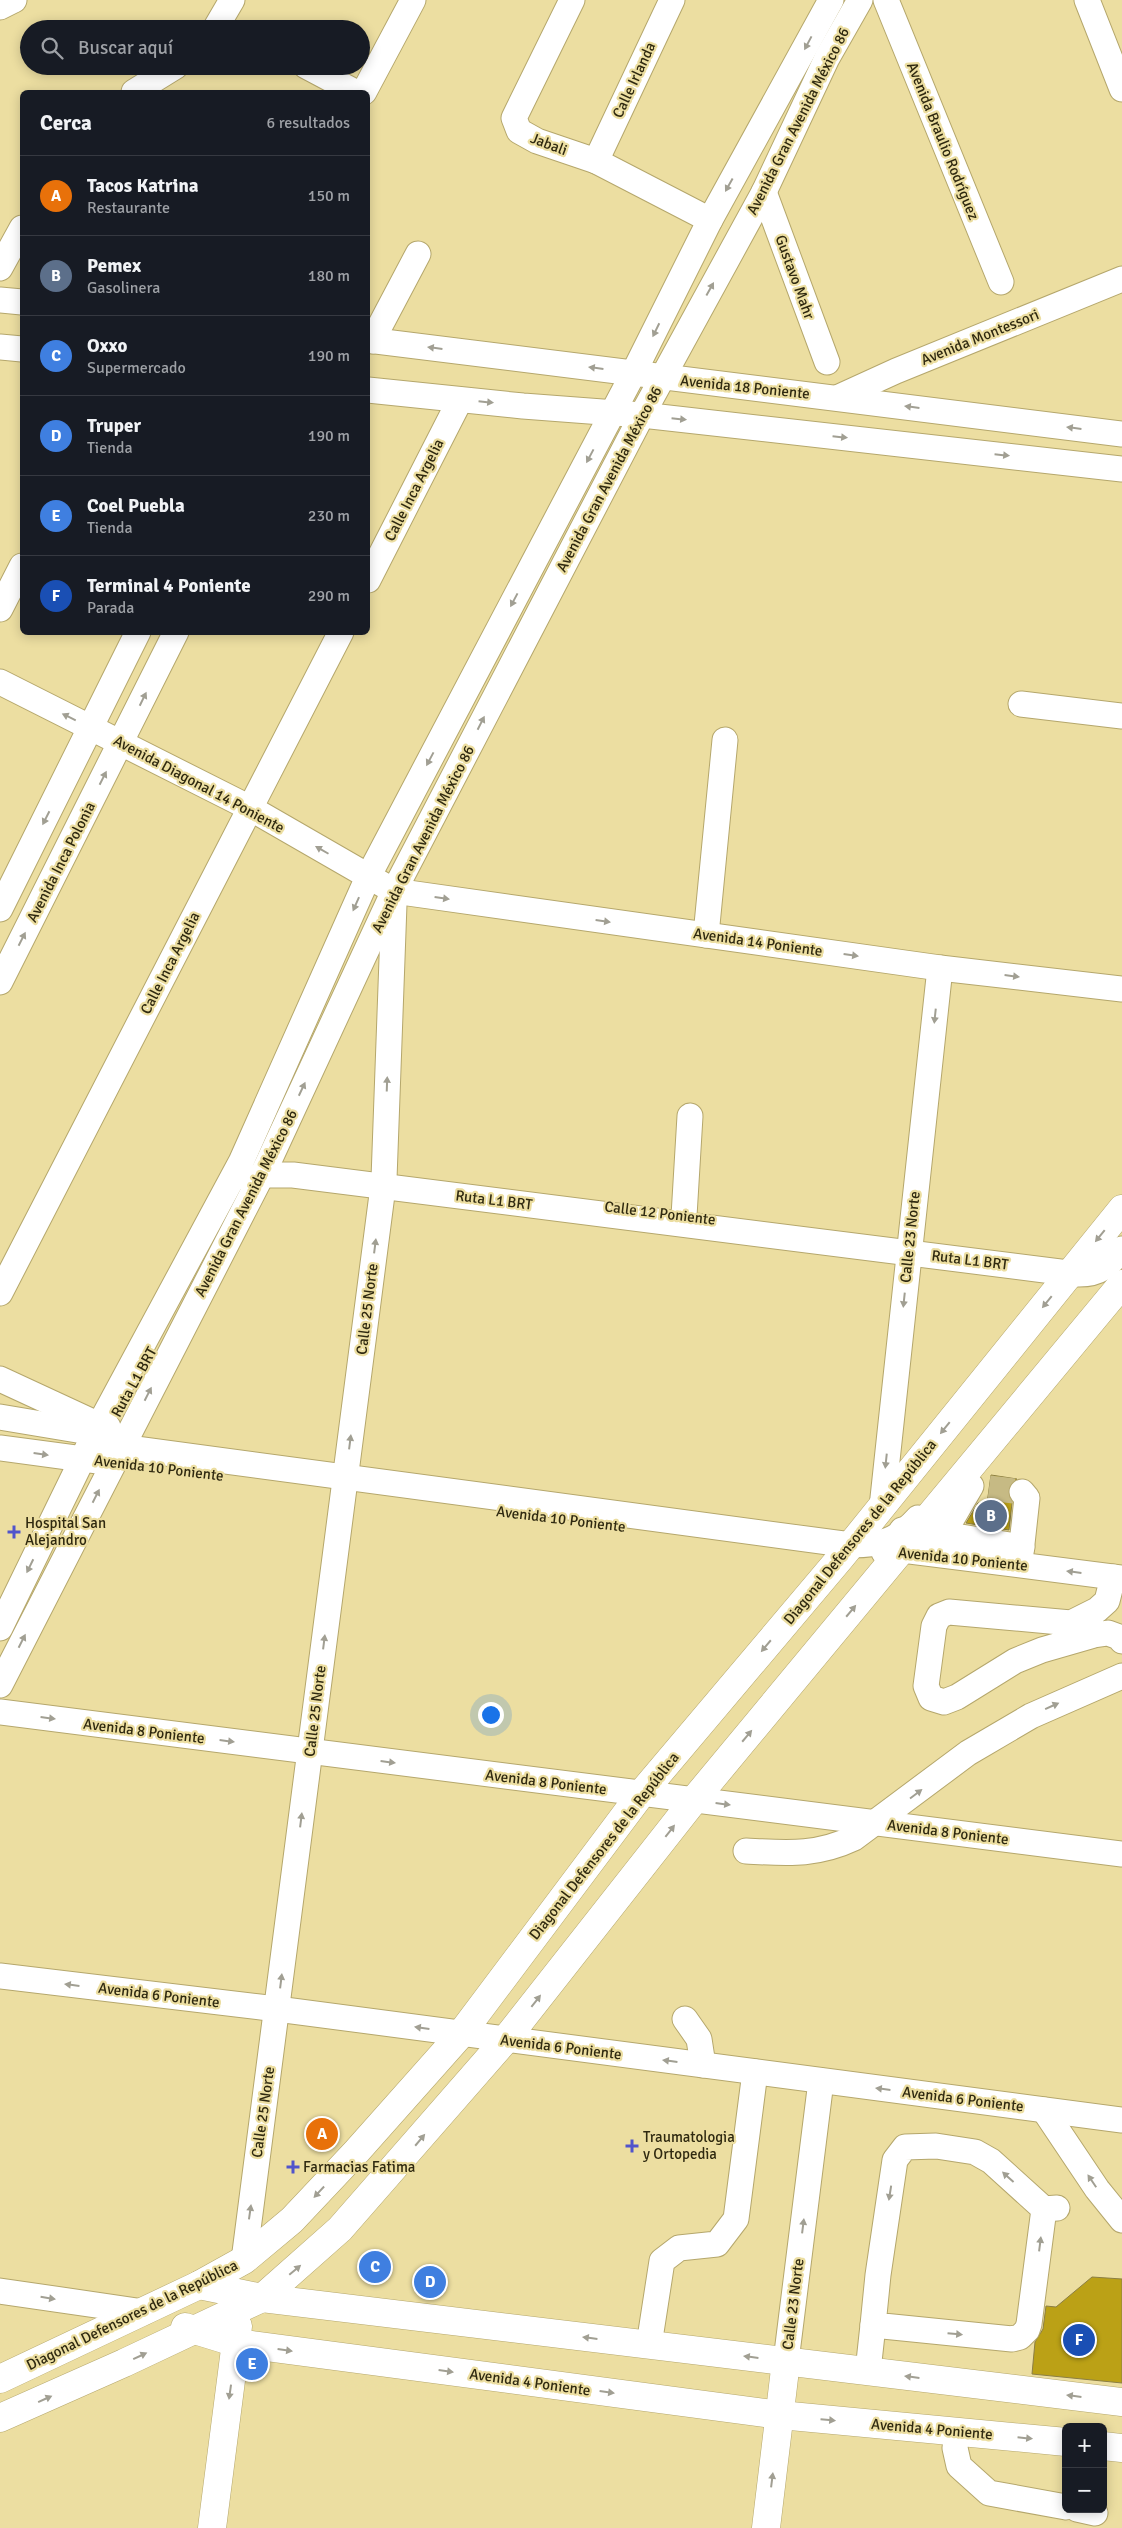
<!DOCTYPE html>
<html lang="es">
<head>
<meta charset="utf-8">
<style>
  :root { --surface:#171b24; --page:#242831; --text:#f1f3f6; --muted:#9ea1a6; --line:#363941; --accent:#a9abe3 }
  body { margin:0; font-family:Signika,sans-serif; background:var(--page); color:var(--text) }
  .controls { position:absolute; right:15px; bottom:15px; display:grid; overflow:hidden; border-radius:8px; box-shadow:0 2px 12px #0003 }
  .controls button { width:45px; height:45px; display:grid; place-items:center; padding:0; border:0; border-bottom:1px solid var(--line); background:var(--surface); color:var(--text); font:25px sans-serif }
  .you { position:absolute; left:490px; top:1714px; width:18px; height:18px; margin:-12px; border:4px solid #fff; border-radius:50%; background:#1a73e8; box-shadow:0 0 0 8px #1a73e833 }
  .badge { display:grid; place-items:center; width:32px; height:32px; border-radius:50%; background:var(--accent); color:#fff; font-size:16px; font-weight:700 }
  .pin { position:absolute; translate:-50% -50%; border:2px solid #fff; box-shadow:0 1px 5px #0006 }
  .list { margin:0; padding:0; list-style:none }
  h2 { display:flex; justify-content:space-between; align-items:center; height:65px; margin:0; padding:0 20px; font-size:21px }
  h2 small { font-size:16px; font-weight:400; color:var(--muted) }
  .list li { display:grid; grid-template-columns:32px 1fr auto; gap:15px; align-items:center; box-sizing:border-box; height:80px; padding:0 20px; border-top:1px solid var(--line) }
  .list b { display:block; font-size:19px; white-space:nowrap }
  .list p { margin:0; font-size:16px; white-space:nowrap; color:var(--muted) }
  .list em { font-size:16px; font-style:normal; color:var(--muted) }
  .icon { flex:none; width:28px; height:28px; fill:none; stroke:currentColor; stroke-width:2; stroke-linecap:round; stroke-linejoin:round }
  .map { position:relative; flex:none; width:1122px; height:2528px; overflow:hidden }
  .search { position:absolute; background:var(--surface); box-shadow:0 2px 12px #0003; left:20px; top:20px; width:350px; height:55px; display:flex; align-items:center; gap:12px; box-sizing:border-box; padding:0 18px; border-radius:28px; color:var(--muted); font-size:19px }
  .panel { position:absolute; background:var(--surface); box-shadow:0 2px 12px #0003; left:20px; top:90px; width:350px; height:545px; border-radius:8px }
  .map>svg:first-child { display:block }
  .building { fill:#bba116; stroke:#8b7e44 }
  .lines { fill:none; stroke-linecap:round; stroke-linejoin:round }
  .minor-tunnel { stroke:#c6ba84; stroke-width:25; stroke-dasharray:25 12; stroke-linecap:butt }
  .minor-casing { stroke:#b5a76c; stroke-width:27 }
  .major-casing { stroke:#b5a76c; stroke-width:29 }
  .minor { stroke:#fff; stroke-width:25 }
  .major { stroke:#fff; stroke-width:28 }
  .oneway { fill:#a19f93 }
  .poi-dot { fill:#5154cb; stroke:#ecdea1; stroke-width:2 }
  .labels { text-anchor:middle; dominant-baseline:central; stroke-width:4.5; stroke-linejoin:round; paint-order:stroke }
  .street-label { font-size:15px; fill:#2f2910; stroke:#ecdea1 }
  .poi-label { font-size:15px; fill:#2f2910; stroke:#ecdea1; text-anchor:start }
</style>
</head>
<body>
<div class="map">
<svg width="1122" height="2528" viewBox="0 0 1122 2528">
  <rect width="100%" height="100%" fill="#ecdea1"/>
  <g class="building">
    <polygon points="991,1475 1017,1479 1008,1488 1008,1495 1012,1503 1009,1530 966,1523 978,1503 987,1504"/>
    <polygon points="1092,2277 1122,2279 1122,2383 1032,2374 1035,2342 1043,2329 1046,2306 1056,2307"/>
  </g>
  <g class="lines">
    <polyline class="minor-tunnel" points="989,1488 1022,1492"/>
    <defs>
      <g id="minor">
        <polyline points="572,0 514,118 519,131 537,141 596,161 710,220"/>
        <polyline points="886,0 1001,282"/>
        <polyline points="1087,0 1122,89"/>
        <polyline points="0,7 14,0"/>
        <polyline points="215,29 232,0"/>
        <polyline points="306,66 355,92"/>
        <polyline points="134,92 176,66"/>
        <polyline points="364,92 413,0"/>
        <polyline points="596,161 672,0"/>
        <polyline points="764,192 827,362"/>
        <polyline points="0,268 22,228"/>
        <polyline points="0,300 22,302"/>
        <polyline points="368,340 1122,434"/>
        <polyline points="372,341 418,254"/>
        <polyline points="0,347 22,349"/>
        <polyline points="368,390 523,406 642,415 1122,469"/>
        <polyline points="839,397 896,371 1122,279"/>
        <polyline points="368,580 460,400"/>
        <polyline points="0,609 22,566"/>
        <polyline points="0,682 250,808 394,891 940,968 1122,989"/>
        <polyline points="1021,704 1122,716"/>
        <polyline points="0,909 138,632"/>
        <polyline points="706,935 725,740"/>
        <polyline points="0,982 176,632"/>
        <path d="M250,1181L262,1175H293L1076,1274C1100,1275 1108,1266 1122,1249"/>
        <polyline points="684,1216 690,1116"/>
        <polyline points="0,1293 341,632"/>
        <polyline points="0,1379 95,1423"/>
        <polyline points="0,1417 95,1433 108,1427"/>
        <path d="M106,1445L851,1545C882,1545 897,1541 918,1518"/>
        <polyline points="0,1448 98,1461"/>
        <polyline points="882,1507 940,968"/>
        <polyline points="902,1530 918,1530 1022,1547"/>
        <polyline points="942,1547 943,1534 971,1486"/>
        <polyline points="884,1552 902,1550 1122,1578"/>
        <polyline points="1020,1562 1027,1498 1022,1492"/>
        <polyline points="1113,1577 1107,1601 1097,1610 1071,1623 949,1612 939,1616 934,1626 926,1686 931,1698 944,1702 957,1697 1015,1661 1042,1650 1094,1635 1108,1633 1119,1637 1122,1641"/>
        <polyline points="0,1628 95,1433 241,1162 368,877 634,372 710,220 831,0"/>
        <polyline points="0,1685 267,1165 394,891 642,415 764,192 827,58 860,0"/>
        <polyline points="0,1712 1122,1854"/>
        <path d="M746,1851C787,1853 816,1856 854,1838L968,1753L1031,1716L1122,1676"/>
        <polyline points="0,1976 277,2009 1122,2120"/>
        <polyline points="685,2019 699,2039 703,2065"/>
        <polyline points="1044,2110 1097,2189 1122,2220"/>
        <polyline points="1044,2209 1029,2324 1027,2330 1020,2337 1012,2339 873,2325 878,2275 895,2160 905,2147 936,2146 975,2152 991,2161 1044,2209 1057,2208"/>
        <polyline points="244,2260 384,1179 394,904"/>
        <polyline points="0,2291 144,2312"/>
        <polyline points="649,2345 662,2261 679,2248 717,2244 736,2219 755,2072"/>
        <polyline points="786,2361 821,2081"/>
        <polyline points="868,2371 873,2325"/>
        <polyline points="957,2432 955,2448 959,2466 989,2493 1066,2507"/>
        <polyline points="1077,2509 1095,2513"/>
      </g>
      <g id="major">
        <polyline points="199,2285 262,2298 1122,2402"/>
        <polyline points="185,2327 237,2343 780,2415 1066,2442"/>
        <polyline points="0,2379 199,2285 244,2260 292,2220 357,2151 461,2034 641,1794 842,1556 1122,1209"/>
        <polyline points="0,2418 124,2363 262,2298 340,2229 506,2039 694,1800 1122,1284"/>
        <polyline points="1103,2446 1122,2448"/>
        <polyline points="212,2528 238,2326"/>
        <polyline points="766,2528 786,2361"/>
      </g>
    </defs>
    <use href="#minor" class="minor-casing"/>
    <use href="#major" class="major-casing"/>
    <use href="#minor" class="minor"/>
    <use href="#major" class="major"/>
  </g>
  <defs><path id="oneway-solid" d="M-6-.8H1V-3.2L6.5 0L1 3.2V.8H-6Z" transform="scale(1.25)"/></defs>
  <g class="oneway">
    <use href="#oneway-solid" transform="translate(808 43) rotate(118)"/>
    <use href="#oneway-solid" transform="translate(729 185) rotate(119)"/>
    <use href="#oneway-solid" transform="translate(710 289) rotate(-61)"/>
    <use href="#oneway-solid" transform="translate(656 330) rotate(116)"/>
    <use href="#oneway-solid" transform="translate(435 348) rotate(-173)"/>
    <use href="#oneway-solid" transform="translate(596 368) rotate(-173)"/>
    <use href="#oneway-solid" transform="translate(486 402) rotate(6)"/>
    <use href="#oneway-solid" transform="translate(912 407) rotate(-173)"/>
    <use href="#oneway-solid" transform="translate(679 419) rotate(6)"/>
    <use href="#oneway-solid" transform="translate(1074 428) rotate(-173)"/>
    <use href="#oneway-solid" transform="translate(840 437) rotate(6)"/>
    <use href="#oneway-solid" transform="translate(1002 455) rotate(6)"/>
    <use href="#oneway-solid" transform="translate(590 456) rotate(118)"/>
    <use href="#oneway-solid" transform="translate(514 600) rotate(118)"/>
    <use href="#oneway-solid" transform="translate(143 699) rotate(-64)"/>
    <use href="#oneway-solid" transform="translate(69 717) rotate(-154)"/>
    <use href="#oneway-solid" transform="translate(481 723) rotate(-63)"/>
    <use href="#oneway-solid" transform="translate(430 759) rotate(118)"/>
    <use href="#oneway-solid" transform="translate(103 778) rotate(-63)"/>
    <use href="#oneway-solid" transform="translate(46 818) rotate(117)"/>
    <use href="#oneway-solid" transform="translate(322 850) rotate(-150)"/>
    <use href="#oneway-solid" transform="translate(442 898) rotate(8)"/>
    <use href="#oneway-solid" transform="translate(356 904) rotate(114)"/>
    <use href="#oneway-solid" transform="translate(603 921) rotate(8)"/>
    <use href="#oneway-solid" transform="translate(22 939) rotate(-63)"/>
    <use href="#oneway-solid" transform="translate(851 955) rotate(8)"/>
    <use href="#oneway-solid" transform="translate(1012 976) rotate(7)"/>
    <use href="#oneway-solid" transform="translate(935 1016) rotate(96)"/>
    <use href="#oneway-solid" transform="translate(387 1084) rotate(-88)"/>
    <use href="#oneway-solid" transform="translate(302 1089) rotate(-65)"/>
    <use href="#oneway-solid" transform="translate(1100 1236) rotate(129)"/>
    <use href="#oneway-solid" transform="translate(375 1246) rotate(-83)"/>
    <use href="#oneway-solid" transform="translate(904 1300) rotate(96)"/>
    <use href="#oneway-solid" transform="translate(1047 1302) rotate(129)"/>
    <use href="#oneway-solid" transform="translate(148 1394) rotate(-63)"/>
    <use href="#oneway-solid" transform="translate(945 1428) rotate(129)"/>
    <use href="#oneway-solid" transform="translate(350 1442) rotate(-83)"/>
    <use href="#oneway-solid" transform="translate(41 1454) rotate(8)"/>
    <use href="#oneway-solid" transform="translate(886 1461) rotate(96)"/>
    <use href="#oneway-solid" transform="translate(96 1496) rotate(-63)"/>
    <use href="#oneway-solid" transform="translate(30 1566) rotate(116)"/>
    <use href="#oneway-solid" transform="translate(1074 1572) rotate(-173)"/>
    <use href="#oneway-solid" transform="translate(851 1611) rotate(-50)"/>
    <use href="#oneway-solid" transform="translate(22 1641) rotate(-63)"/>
    <use href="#oneway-solid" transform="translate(324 1642) rotate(-83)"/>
    <use href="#oneway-solid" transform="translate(766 1646) rotate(130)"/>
    <use href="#oneway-solid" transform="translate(1052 1706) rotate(-24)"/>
    <use href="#oneway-solid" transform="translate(48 1718) rotate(7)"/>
    <use href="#oneway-solid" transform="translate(747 1736) rotate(-50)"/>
    <use href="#oneway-solid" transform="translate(227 1741) rotate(7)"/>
    <use href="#oneway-solid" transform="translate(388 1762) rotate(7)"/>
    <use href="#oneway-solid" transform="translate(916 1794) rotate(-37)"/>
    <use href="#oneway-solid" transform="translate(723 1804) rotate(7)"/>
    <use href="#oneway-solid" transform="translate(301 1820) rotate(-83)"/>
    <use href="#oneway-solid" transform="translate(670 1831) rotate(-52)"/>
    <use href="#oneway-solid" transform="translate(281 1981) rotate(-83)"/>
    <use href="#oneway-solid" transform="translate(72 1985) rotate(-173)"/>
    <use href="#oneway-solid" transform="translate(536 2001) rotate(-52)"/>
    <use href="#oneway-solid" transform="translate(422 2028) rotate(-172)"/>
    <use href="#oneway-solid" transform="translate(670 2061) rotate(-173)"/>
    <use href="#oneway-solid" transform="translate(883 2089) rotate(-173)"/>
    <use href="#oneway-solid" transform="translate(420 2140) rotate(-50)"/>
    <use href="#oneway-solid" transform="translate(1008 2177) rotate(-138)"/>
    <use href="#oneway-solid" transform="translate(1092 2181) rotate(-124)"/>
    <use href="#oneway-solid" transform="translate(319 2192) rotate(133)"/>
    <use href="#oneway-solid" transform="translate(890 2193) rotate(99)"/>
    <use href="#oneway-solid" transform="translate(250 2212) rotate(-82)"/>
    <use href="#oneway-solid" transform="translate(803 2226) rotate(-83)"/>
    <use href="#oneway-solid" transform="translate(1040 2244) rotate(-83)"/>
    <use href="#oneway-solid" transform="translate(295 2270) rotate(-40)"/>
    <use href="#oneway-solid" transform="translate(48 2298) rotate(9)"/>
    <use href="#oneway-solid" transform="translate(955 2334) rotate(5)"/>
    <use href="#oneway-solid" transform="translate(590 2338) rotate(-173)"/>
    <use href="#oneway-solid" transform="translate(285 2350) rotate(8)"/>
    <use href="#oneway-solid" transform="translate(140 2356) rotate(-25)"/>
    <use href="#oneway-solid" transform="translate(751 2357) rotate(-173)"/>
    <use href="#oneway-solid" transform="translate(446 2371) rotate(8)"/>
    <use href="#oneway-solid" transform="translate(912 2377) rotate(-173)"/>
    <use href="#oneway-solid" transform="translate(230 2392) rotate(98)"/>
    <use href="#oneway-solid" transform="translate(607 2392) rotate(8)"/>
    <use href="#oneway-solid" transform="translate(1074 2396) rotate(-173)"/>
    <use href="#oneway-solid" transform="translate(45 2399) rotate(-24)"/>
    <use href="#oneway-solid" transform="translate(828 2420) rotate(5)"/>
    <use href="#oneway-solid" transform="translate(1025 2438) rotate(6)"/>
    <use href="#oneway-solid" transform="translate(772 2480) rotate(-83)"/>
  </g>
  <g class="poi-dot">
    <path d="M11.5 1524.5h5v5h5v5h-5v5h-5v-5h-5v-5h5z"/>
    <path d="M629.5 2138.5h5v5h5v5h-5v5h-5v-5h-5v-5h5z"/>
    <path d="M290.5 2159.5h5v5h5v5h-5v5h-5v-5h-5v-5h5z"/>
  </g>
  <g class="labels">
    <g class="street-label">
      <text transform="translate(634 80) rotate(-65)">Calle Irlanda</text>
      <text transform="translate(798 121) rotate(-63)">Avenida Gran Avenida México 86</text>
      <text transform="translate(943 141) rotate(68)">Avenida Braulio Rodríguez</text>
      <text transform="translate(549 144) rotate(21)">Jabali</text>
      <text transform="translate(795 277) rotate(70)">Gustavo Mahr</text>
      <text transform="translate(980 337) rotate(-22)">Avenida Montessori</text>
      <text transform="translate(745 387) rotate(6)">Avenida 18 Poniente</text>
      <text transform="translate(609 479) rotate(-62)">Avenida Gran Avenida México 86</text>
      <text transform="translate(414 490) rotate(-63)">Calle Inca Argelia</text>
      <text transform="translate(199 784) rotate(28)">Avenida Diagonal 14 Poniente</text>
      <text transform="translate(423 839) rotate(-63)">Avenida Gran Avenida México 86</text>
      <text transform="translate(61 862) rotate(-63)">Avenida Inca Polonia</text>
      <text transform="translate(758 942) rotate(8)">Avenida 14 Poniente</text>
      <text transform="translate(170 963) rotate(-63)">Calle Inca Argelia</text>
      <text transform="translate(494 1200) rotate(7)">Ruta L1 BRT</text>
      <text transform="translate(246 1203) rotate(-63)">Avenida Gran Avenida México 86</text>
      <text transform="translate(660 1213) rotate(7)">Calle 12 Poniente</text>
      <text transform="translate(910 1237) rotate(-84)">Calle 23 Norte</text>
      <text transform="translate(970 1260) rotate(7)">Ruta L1 BRT</text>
      <text transform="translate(367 1309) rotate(-83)">Calle 25 Norte</text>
      <text transform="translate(134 1382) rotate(-61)">Ruta L1 BRT</text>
      <text transform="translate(159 1468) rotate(7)">Avenida 10 Poniente</text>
      <text transform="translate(561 1519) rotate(7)">Avenida 10 Poniente</text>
      <text transform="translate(860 1532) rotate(-51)">Diagonal Defensores de la República</text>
      <text transform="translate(963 1559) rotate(6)">Avenida 10 Poniente</text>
      <text transform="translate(315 1711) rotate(-83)">Calle 25 Norte</text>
      <text transform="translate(144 1731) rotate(7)">Avenida 8 Poniente</text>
      <text transform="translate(546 1782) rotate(7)">Avenida 8 Poniente</text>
      <text transform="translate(948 1832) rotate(7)">Avenida 8 Poniente</text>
      <text transform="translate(604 1846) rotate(-52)">Diagonal Defensores de la República</text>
      <text transform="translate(159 1995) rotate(7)">Avenida 6 Poniente</text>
      <text transform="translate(561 2047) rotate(7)">Avenida 6 Poniente</text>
      <text transform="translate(963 2099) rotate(7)">Avenida 6 Poniente</text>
      <text transform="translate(263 2112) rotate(-82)">Calle 25 Norte</text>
      <text transform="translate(793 2304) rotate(-83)">Calle 23 Norte</text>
      <text transform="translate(132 2315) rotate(-26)">Diagonal Defensores de la República</text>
      <text transform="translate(530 2382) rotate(8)">Avenida 4 Poniente</text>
      <text transform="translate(932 2429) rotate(5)">Avenida 4 Poniente</text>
    </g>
    <g class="poi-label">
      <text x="25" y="1523">Hospital San<tspan x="25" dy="17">Alejandro</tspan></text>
      <text x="643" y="2137">Traumatologia<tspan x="643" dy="17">y Ortopedia</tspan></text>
      <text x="303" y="2167">Farmacias Fatima</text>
    </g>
  </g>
</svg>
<div class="controls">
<button>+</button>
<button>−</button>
</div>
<div class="you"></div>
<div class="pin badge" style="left:322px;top:2134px;background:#e8710a">A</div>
<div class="pin badge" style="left:991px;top:1516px;background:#5c6f8a">B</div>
<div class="pin badge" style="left:375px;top:2267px;background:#3f7fe0">C</div>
<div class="pin badge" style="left:430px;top:2282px;background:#3f7fe0">D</div>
<div class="pin badge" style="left:252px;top:2364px;background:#3f7fe0">E</div>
<div class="pin badge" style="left:1079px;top:2340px;background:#1a4fb4">F</div>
<div class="search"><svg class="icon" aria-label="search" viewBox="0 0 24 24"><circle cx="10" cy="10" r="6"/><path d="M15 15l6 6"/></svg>Buscar aquí</div>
<section class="panel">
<h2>Cerca<small>6 resultados</small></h2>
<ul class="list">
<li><span class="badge" style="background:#e8710a">A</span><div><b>Tacos Katrina</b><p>Restaurante</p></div><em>150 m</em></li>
<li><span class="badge" style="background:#5c6f8a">B</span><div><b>Pemex</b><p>Gasolinera</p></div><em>180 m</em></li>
<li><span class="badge" style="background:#3f7fe0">C</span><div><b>Oxxo</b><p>Supermercado</p></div><em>190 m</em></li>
<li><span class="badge" style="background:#3f7fe0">D</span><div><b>Truper</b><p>Tienda</p></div><em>190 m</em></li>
<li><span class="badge" style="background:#3f7fe0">E</span><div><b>Coel Puebla</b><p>Tienda</p></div><em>230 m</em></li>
<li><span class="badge" style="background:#1a4fb4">F</span><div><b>Terminal 4 Poniente</b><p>Parada</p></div><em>290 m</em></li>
</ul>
</section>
</div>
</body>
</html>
